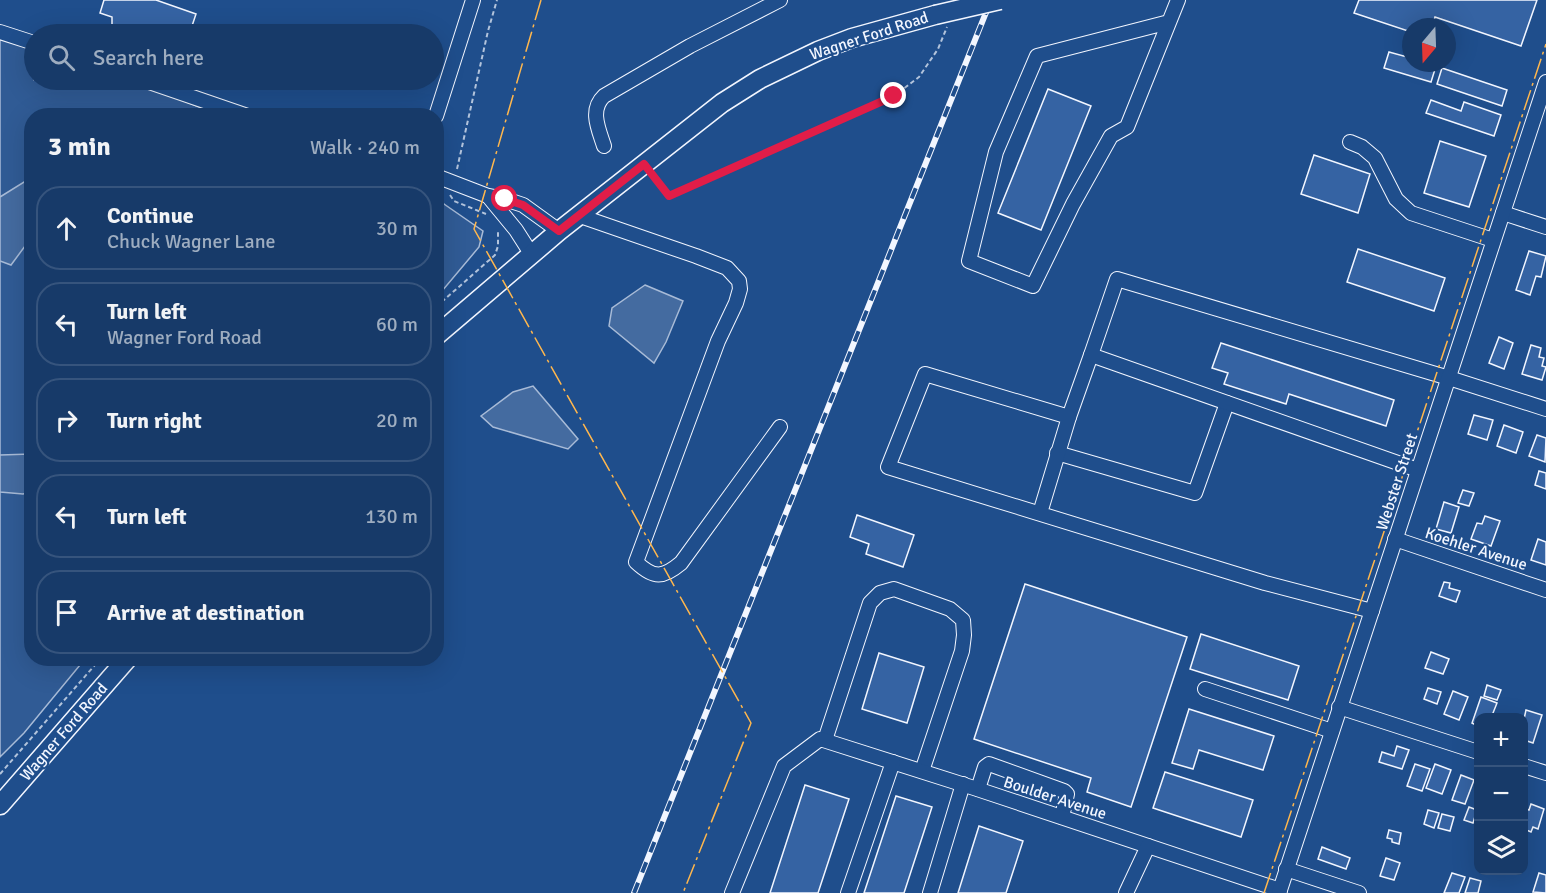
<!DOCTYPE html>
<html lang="en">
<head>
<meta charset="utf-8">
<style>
  :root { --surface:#173a69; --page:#244571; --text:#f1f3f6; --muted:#9eadc0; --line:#36547d }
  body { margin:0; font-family:Signika,sans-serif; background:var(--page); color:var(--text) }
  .controls { position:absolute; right:18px; bottom:18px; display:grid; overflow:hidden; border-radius:12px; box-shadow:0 6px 24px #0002 }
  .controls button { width:54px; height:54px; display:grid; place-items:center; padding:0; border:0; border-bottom:2px solid var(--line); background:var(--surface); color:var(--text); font:30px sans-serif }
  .compass { position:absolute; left:1402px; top:18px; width:54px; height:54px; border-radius:50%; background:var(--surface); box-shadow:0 6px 24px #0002; rotate:199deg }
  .stop { position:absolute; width:18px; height:18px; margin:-14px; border:4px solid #e11d48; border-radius:50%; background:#fff }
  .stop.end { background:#e11d48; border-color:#fff; box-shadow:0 2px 6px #0008 }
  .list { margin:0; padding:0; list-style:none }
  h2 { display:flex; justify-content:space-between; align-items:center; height:78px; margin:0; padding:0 24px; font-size:26px }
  h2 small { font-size:20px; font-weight:400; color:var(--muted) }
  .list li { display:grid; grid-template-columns:39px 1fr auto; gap:18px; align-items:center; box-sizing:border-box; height:84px; margin:0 12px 12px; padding:0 12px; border:2px solid var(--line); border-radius:24px }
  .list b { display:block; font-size:22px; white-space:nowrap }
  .list p { margin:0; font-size:20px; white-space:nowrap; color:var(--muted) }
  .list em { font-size:20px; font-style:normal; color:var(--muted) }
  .icon { flex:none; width:33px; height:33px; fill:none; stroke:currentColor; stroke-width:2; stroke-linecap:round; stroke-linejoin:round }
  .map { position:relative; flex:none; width:1546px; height:893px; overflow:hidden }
  .search { position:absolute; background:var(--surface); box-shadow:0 6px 24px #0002; left:24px; top:24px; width:420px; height:66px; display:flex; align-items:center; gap:15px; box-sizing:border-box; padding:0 21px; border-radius:33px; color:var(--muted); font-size:22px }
  .panel { position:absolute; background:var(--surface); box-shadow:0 6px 24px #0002; left:24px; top:108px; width:420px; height:558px; border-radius:24px }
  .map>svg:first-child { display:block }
  .built { fill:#305b95; stroke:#a8bbd7; stroke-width:1.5 }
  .water { fill:#446ba0; stroke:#a8bbd7; stroke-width:1.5 }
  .building { fill:#3563a3; stroke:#f2f6ff; stroke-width:1.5 }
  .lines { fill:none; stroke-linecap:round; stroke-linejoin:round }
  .minor-casing { stroke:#f2f6ff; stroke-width:16 }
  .major-casing { stroke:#f2f6ff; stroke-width:21 }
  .path { stroke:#b3c4dc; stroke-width:2; stroke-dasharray:4.5 3; stroke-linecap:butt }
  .minor { stroke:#1f4e8c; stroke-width:14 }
  .major { stroke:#1f4e8c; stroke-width:18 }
  .rail-casing { stroke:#f2f6ff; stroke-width:6 }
  .rail { stroke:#1f4e8c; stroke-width:4; stroke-dasharray:11; stroke-linecap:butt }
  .major-bridge-casing { stroke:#f2f6ff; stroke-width:21; stroke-linecap:butt }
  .major-bridge { stroke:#1f4e8c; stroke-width:18 }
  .power { stroke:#ffb74d; stroke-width:1.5; stroke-dasharray:21 4.5 3 4.5; stroke-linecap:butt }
  .route { stroke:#e11d48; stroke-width:8 }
  .labels { text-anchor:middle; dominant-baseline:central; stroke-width:4.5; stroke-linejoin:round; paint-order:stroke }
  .street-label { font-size:16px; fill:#f2f6ff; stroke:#1f4e8c }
</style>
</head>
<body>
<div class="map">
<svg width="1546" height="893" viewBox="0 0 1546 893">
  <rect width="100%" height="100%" fill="#1f4e8c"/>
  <g class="built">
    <polygon points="0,32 34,43 34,80 132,80 219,115 32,116 32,658 85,659 24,733 0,757"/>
    <polygon points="437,195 444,204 483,231 479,247 437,297"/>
  </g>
  <g class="water">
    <polygon points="24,182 31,183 31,238 11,265 0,261 0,197"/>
    <polygon points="645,285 683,301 666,342 654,363 609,326 612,308"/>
    <polygon points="533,386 578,439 568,449 493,427 481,416 513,392"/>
    <polygon points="31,454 31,492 23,494 0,492 0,455"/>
  </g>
  <g class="building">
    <polygon points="104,0 156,0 196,14 191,29 182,25 179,34 138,34 112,25 112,17 100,13"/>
    <polygon points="1359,0 1537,0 1521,46 1435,17 1432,27 1411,27 1411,32 1354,13"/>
    <polygon points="1389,52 1411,58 1411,63 1427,63 1436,66 1431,82 1384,68"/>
    <polygon points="1442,68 1507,90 1502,106 1437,84"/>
    <polygon points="1048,89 1091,106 1041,230 998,213"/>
    <polygon points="1431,100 1461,111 1464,102 1501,115 1494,136 1426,113"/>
    <polygon points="1440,141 1486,156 1469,207 1424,193"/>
    <polygon points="1314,155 1370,174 1358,213 1301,194"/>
    <polygon points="1358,249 1445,278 1434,311 1347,282"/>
    <polygon points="1529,251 1546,256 1541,277 1536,276 1530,295 1516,290"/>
    <polygon points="1499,337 1513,343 1504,369 1489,363"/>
    <polygon points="1221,343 1394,400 1386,426 1289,394 1286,404 1224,384 1228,373 1212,368"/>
    <polygon points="1531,345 1541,348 1539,357 1544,358 1542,366 1546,367 1542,380 1522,374"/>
    <polygon points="1474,415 1493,420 1487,440 1468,434"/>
    <polygon points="1504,425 1523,432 1516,453 1497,446"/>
    <polygon points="1537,435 1546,438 1545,462 1529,456"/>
    <polygon points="1539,471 1546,473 1546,489 1535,485"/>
    <polygon points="1463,490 1474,493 1469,506 1458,503"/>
    <polygon points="1444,502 1459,507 1451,533 1436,529"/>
    <polygon points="857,515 914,535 903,567 866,554 869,544 850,537"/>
    <polygon points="1485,516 1500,521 1491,546 1471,539 1477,523 1482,524"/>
    <polygon points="1538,539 1546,542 1546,565 1531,560"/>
    <polygon points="1444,582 1450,583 1449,588 1460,591 1456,602 1439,596"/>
    <polygon points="1025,584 1187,637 1131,807 1087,792 1091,778 974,739"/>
    <polygon points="1201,634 1299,666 1288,700 1190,669"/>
    <polygon points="1431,652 1449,659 1443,674 1425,668"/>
    <polygon points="879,653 924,667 907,723 862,709"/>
    <polygon points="1487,685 1501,690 1497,700 1484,696"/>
    <polygon points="1428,688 1441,692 1437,704 1424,699"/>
    <polygon points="1453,691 1468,697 1459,720 1444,714"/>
    <polygon points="1481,697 1497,703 1491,718 1478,718 1478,726 1472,723"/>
    <polygon points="1189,709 1274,736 1263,770 1199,750 1193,769 1172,763"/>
    <polygon points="1526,710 1542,715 1533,743 1524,740 1524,719"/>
    <polygon points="1397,746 1409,750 1402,769 1379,762 1382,752 1394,756"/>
    <polygon points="1415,764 1430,769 1422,791 1407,786"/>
    <polygon points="1435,764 1451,770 1442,794 1426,788"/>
    <polygon points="1165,772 1253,800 1241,837 1153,808"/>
    <polygon points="1461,775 1474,780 1465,804 1452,800"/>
    <polygon points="805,785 849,799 818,893 770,893"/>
    <polygon points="896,796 932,807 904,893 864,893"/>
    <polygon points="1531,804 1544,809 1538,829 1533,827 1531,832 1524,829 1524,816 1526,809 1529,810"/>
    <polygon points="1469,807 1477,810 1473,823 1464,820"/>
    <polygon points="1428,810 1439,813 1434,828 1424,824"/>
    <polygon points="1442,814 1454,817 1450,831 1438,828"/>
    <polygon points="979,826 1023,841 1006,893 958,893"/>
    <polygon points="1389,830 1401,833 1399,844 1392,842 1392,839 1387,838"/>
    <polygon points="1322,847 1350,858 1346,869 1318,859"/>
    <polygon points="1386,858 1400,863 1394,880 1380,876"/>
    <polygon points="1452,873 1465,877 1459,893 1444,893"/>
    <polygon points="1539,873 1546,875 1546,893 1533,892"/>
    <polygon points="1470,878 1481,881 1478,893 1465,893"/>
  </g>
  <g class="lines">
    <defs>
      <g id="minor">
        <polyline points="1169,22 1037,56 996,152 969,261 1033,286 1073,204 1111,136 1127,127 1178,0"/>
        <polyline points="0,32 34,43"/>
        <polyline points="143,80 248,116"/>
        <polyline points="436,116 473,0"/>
        <polyline points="1350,142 1362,147 1375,158 1396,199 1411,213 1493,240"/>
        <path d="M604,146C599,130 589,110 604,96L690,46L780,0"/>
        <polyline points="436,176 488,196 505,199 523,205 559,231"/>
        <polyline points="488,196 516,230 532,255"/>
        <polyline points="1503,213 1546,227"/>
        <path d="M580,216L696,256L727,268L739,281L740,289L736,303L718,341L636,562C654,579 663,578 681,563L780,427"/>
        <polyline points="1069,417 1091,355"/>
        <polyline points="1057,453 1195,493 1227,403"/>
        <polyline points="1418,470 1091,355 1117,279 1449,378 1546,409"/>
        <polyline points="1040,513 1069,417 925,374 888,467 1265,583 1372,611"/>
        <polyline points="1395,539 1546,590"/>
        <polyline points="1205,689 1332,731"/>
        <polyline points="1339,707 1478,752"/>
        <polyline points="825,740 870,603 880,593 894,589 950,609 963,620 964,635 962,651 922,771"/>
        <polyline points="1524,766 1546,773"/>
        <polyline points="978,789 985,767 989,764 1064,791 1067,794 1062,817"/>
        <polyline points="1286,869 1359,893"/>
        <polyline points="732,893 784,766 820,739 974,788 1280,890"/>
        <polyline points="848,893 893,762"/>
        <polyline points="930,893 963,784"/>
        <polyline points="1126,893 1148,846"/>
        <polyline points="1279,893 1546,82"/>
      </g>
      <g id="major">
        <polyline points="436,336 559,231 722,103 760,79 818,51 852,38 935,15"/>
        <polyline points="0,805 128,658"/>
      </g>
    </defs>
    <use href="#minor" class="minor-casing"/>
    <use href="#major" class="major-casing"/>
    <g class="path">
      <polyline points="457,169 488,31 497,0"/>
      <polyline points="653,176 669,196 894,96 919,77 938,49 947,27"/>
      <polyline points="450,195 454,201 486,214"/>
      <polyline points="436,307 495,255 498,246 498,230"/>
      <polyline points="0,774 101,658"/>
    </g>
    <use href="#minor" class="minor"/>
    <use href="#major" class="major"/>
    <defs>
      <polyline id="rail" points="634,893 991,0"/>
    </defs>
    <use href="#rail" class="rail-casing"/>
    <use href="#rail" class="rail"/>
    <defs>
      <polyline id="major-bridge" points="935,15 1000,0"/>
    </defs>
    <use href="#major-bridge" class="major-bridge-casing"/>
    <use href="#major-bridge" class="major-bridge"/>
    <g class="power">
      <polyline points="541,0 474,229 751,723 683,893"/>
      <polyline points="1264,893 1546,44"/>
    </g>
  </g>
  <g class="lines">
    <polyline class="route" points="505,199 523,205 559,231 644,164 669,196 894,96"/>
  </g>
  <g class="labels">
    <g class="street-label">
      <text transform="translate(869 36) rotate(-18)">Wagner Ford Road</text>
      <text transform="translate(1397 482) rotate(-72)">Webster Street</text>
      <text transform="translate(1476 549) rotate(18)">Koehler Avenue</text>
      <text transform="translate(64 732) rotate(-49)">Wagner Ford Road</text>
      <text transform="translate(1055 798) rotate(18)">Boulder Avenue</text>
    </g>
  </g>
</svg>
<div class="controls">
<button>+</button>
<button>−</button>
<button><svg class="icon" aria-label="layers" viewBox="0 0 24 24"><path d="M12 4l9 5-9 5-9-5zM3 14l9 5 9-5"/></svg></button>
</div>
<svg class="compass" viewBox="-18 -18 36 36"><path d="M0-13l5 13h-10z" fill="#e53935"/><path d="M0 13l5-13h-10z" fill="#9eadc0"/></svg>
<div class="stop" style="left:505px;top:199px"></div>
<div class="stop end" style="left:894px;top:96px"></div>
<div class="search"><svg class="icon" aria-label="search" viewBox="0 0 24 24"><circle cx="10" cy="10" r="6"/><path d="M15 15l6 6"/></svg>Search here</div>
<section class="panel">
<h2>3 min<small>Walk · 240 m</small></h2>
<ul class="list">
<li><svg class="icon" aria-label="ahead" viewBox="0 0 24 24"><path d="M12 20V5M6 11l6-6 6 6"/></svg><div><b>Continue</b><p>Chuck Wagner Lane</p></div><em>30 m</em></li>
<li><svg class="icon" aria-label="left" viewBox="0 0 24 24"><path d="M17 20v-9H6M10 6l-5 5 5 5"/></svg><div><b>Turn left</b><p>Wagner Ford Road</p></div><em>60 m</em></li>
<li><svg class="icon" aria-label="right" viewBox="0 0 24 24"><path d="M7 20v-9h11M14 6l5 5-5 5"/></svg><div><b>Turn right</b></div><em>20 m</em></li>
<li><svg class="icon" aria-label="left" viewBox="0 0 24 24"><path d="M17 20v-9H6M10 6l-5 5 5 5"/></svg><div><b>Turn left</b></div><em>130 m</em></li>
<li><svg class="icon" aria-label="arrive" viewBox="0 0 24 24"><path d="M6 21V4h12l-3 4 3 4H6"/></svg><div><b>Arrive at destination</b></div></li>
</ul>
</section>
</div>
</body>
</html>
